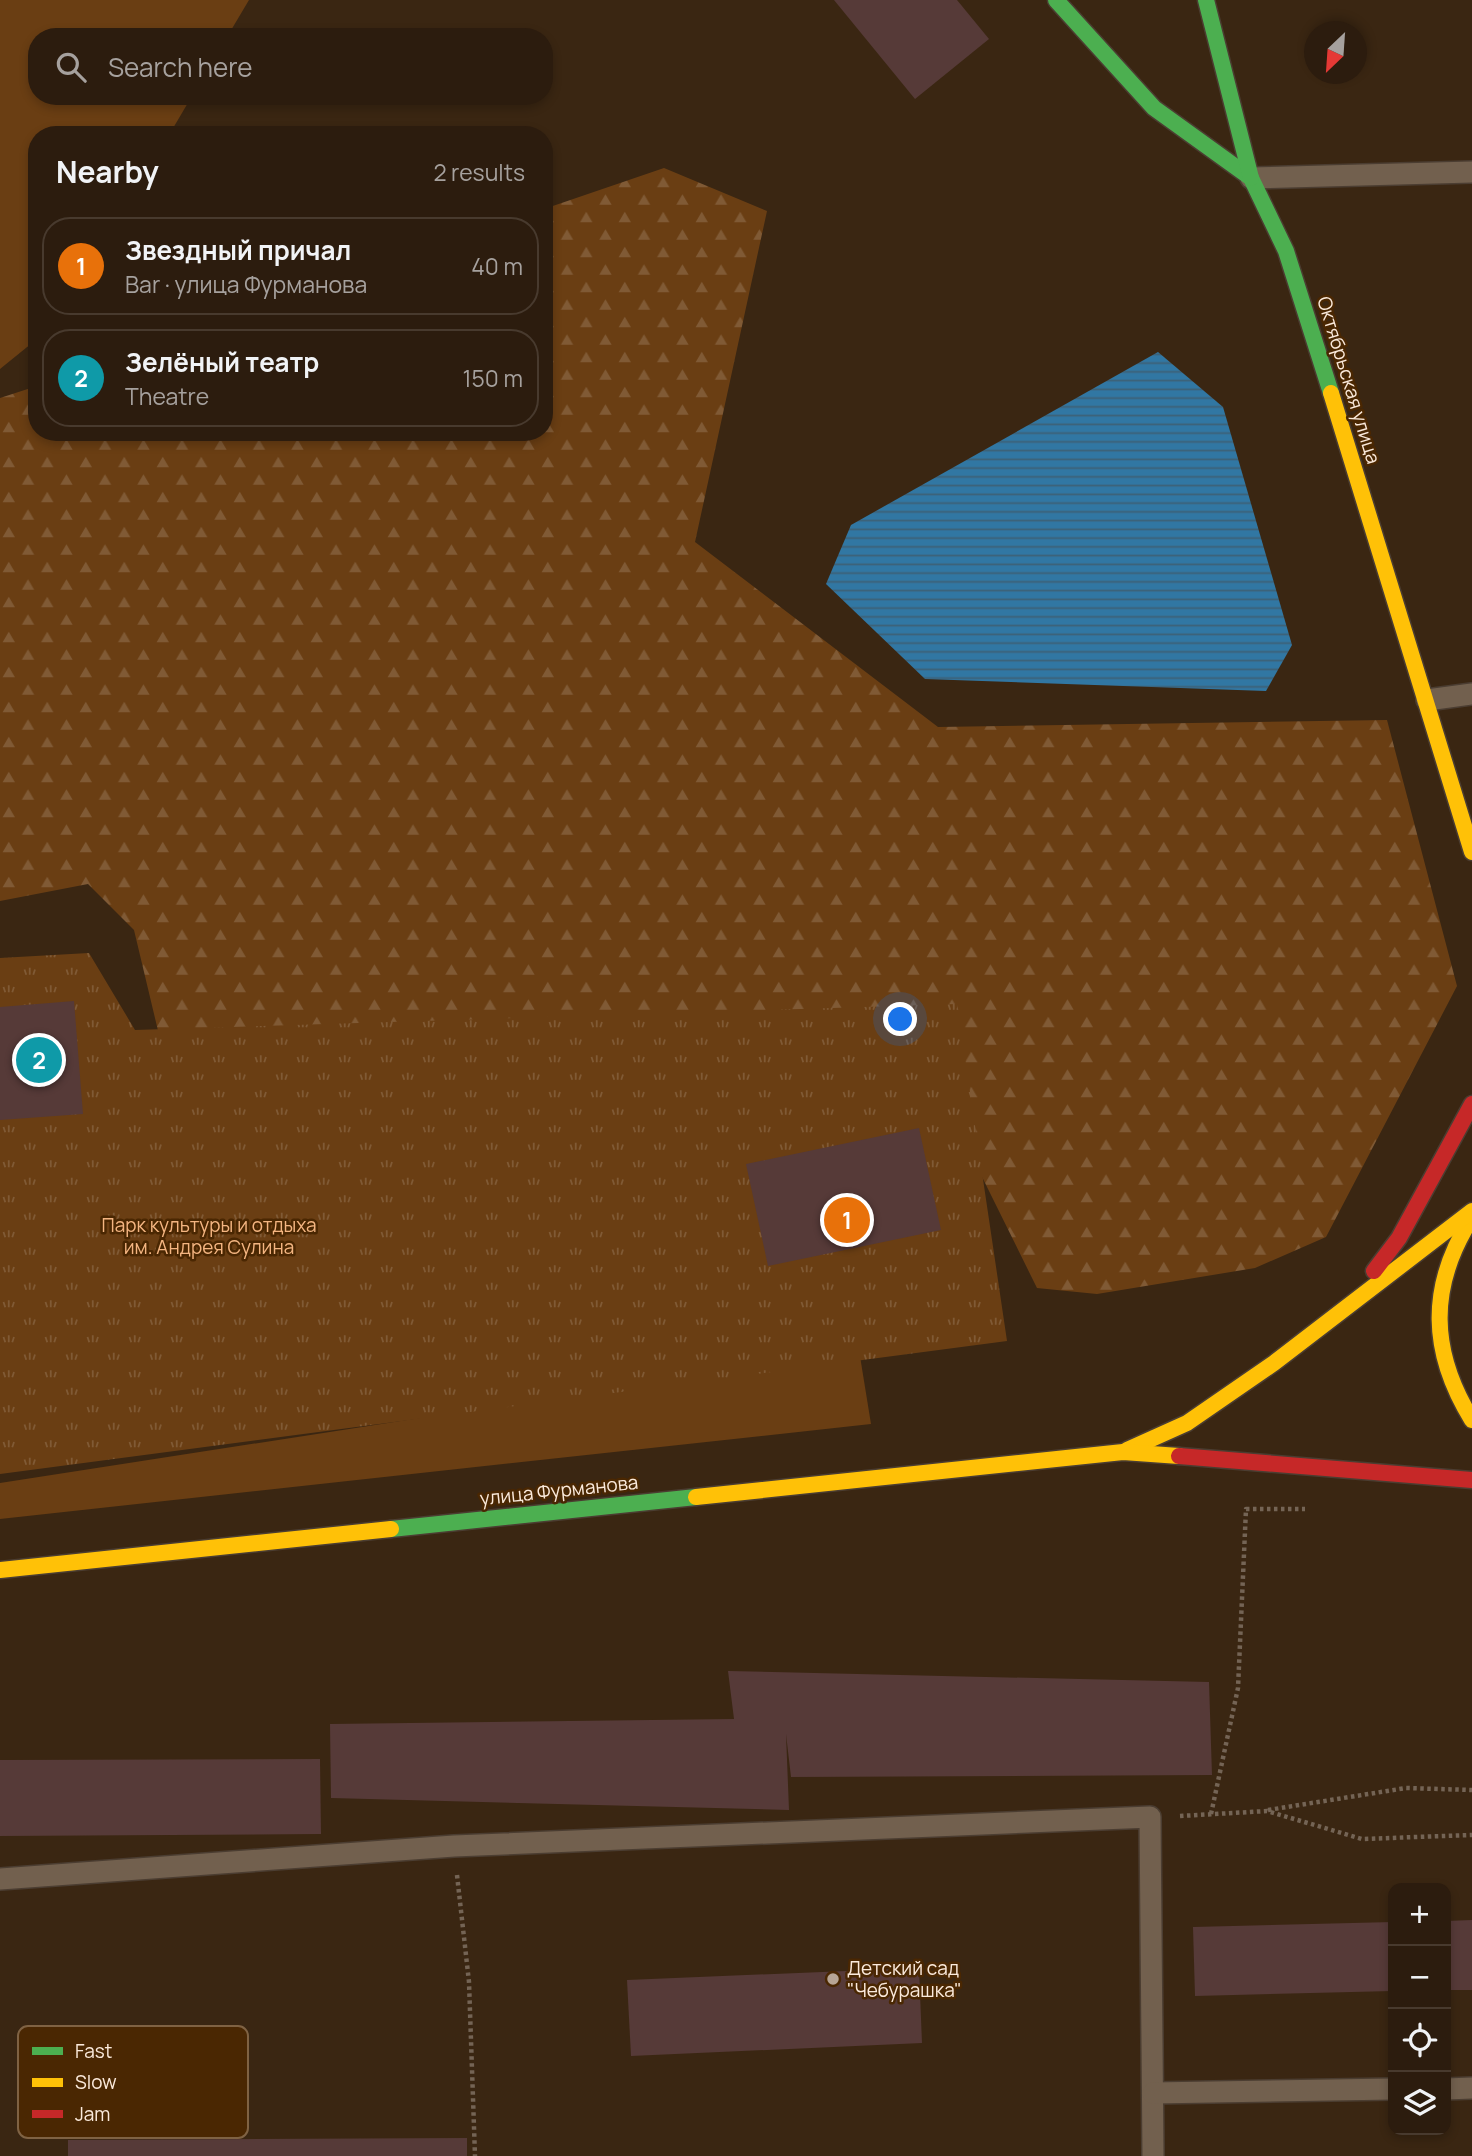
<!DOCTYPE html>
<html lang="en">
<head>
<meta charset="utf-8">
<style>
  :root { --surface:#2c1c0e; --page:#342517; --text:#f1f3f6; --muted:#a6a19e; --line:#483a2e; --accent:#2563eb }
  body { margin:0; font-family:Manrope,sans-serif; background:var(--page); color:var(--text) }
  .controls { position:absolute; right:21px; bottom:21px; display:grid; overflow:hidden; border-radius:14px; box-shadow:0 4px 10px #0003 }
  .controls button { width:63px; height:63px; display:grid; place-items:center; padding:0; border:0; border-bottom:2px solid var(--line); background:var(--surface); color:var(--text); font:35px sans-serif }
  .compass { position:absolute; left:1304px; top:21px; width:63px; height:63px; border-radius:50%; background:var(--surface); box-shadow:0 4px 10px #0003; rotate:205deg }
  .you { position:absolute; left:901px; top:1020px; width:24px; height:24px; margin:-18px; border:5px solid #fff; border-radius:50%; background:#1a73e8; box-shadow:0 0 0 10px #1a73e833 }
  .badge { display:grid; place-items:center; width:46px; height:46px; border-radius:50%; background:var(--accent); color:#fff; font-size:23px; font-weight:700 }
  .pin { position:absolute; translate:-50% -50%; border:4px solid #fff; box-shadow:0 2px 7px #0006 }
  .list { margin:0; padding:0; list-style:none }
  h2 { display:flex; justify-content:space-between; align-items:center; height:91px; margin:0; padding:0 28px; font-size:30px }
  h2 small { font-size:23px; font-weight:400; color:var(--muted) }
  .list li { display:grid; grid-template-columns:46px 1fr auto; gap:21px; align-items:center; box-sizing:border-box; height:98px; margin:0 14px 14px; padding:0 14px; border:2px solid var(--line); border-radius:28px }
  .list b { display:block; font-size:26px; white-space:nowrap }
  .list p { margin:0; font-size:23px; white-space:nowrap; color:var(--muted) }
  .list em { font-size:23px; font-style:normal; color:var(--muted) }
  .icon { flex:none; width:38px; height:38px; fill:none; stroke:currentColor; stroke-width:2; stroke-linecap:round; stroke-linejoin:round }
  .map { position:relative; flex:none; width:1472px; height:2156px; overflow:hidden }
  .search { position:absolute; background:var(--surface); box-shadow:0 4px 10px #0003; left:28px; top:28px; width:525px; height:77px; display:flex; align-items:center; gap:18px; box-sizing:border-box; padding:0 24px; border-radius:28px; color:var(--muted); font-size:26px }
  .panel { position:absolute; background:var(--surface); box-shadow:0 4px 10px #0003; left:28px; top:126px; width:525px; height:315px; border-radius:28px }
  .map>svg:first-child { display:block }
  .grass { fill:#6a3e13 }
  .forest { fill:url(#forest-firs) }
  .park { fill:url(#park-tufts) }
  .water { fill:url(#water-rules) }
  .building { fill:#563a38 }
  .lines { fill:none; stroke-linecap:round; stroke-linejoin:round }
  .lane-casing { stroke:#4b3d31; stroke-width:24 }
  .fast-casing { stroke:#4b3d31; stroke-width:19 }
  .slow-casing { stroke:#4b3d31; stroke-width:19 }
  .jam-casing { stroke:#4b3d31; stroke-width:19 }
  .path { stroke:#746455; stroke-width:4.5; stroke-dasharray:3.5 3.5; stroke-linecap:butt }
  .lane { stroke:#72604e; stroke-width:21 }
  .fast { stroke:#4caf50; stroke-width:16 }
  .slow { stroke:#ffc107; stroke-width:16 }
  .jam { stroke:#c62828; stroke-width:16 }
  .poi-dot { fill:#b7a595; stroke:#4a2702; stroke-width:2.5 }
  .labels { text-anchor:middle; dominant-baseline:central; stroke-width:5; stroke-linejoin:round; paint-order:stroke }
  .street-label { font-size:19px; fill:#fbeadc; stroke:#4a2702 }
  .park-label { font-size:19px; fill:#f4b581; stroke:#4a2702 }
  .poi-label { font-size:19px; fill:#fbeadc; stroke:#4a2702; text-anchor:start }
  .key { fill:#4a2702; stroke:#7f6243; stroke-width:2 }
  .key-label { font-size:19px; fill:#fbeadc }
</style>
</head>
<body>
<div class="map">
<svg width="1472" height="2156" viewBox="0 0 1472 2156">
  <defs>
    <pattern id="forest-firs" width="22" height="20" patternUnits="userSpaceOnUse" patternTransform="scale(1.75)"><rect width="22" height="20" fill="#6a3e13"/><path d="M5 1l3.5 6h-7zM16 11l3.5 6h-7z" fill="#805a35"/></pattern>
    <pattern id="park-tufts" width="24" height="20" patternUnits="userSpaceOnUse" patternTransform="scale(1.75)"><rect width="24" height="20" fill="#6a3e13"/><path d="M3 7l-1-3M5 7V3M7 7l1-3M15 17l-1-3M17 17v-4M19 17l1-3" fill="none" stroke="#805a35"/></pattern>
    <pattern id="water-rules" width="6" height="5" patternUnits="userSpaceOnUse" patternTransform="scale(1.75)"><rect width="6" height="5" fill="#3177a3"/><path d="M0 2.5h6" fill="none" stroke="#3d6177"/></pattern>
  </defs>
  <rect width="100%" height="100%" fill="#3a2612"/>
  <g class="grass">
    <polygon points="0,0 249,0 227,37 37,37 37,96 192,96 169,135 37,135 37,339 0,369"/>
    <polygon points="859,1350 871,1424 0,1519 0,1483"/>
  </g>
  <polygon class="forest" points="664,168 767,211 695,542 938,727 1387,720 1457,986 1326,1237 1255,1268 1097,1294 1037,1288 936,1084 186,1148 134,930 88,884 0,901 0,398 37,386 37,432 544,432 544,209"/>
  <polygon class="park" points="89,953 135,1030 957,1004 1007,1341 0,1474 0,958"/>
  <polygon class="water" points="1158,352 1223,407 1292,645 1266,691 925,679 826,584 851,525"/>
  <g class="building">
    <polygon points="834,0 957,0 989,39 915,99"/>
    <polygon points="74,1001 83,1114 0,1120 0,1007"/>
    <polygon points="919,1128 941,1230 768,1266 746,1164"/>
    <polygon points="728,1671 1209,1682 1212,1775 791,1777 786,1734 789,1810 331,1798 330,1724 734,1719"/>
    <polygon points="320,1759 321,1834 0,1836 0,1760"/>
    <polygon points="1472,1920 1472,1990 1446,1990 1446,1921"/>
    <polygon points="1393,1922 1393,1991 1195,1996 1193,1927"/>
    <polygon points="919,1968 922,2043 631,2056 627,1980"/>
    <polygon points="467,2138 467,2156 68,2156 68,2140"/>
  </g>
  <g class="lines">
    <defs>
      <g id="lane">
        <polyline points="1251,178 1472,172"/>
        <polyline points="1427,700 1472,694"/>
        <polyline points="0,1879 454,1846 1150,1817 1153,2156"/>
        <polyline points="1446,2089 1472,2088"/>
        <polyline points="1153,2093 1393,2089"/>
      </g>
      <g id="fast">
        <polyline points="1056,0 1154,108 1251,178 1286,251 1331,393"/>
        <polyline points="1206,0 1251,178"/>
        <polyline points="391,1529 696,1497"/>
      </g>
      <g id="slow">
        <polyline points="1331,393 1472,852"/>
        <path d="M1471,1219C1428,1287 1430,1352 1472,1420"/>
        <polyline points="1127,1450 1187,1423 1274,1363 1472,1211"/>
        <polyline points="696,1497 1123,1452 1179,1456"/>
        <polyline points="0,1570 391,1529"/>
      </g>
      <g id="jam">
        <polyline points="1374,1271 1399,1238 1472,1104"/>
        <polyline points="1179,1456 1472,1480"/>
      </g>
    </defs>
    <use href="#lane" class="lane-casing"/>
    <use href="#fast" class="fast-casing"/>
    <use href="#slow" class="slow-casing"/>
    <use href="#jam" class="jam-casing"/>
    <g class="path">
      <polyline points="1268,1810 1406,1788 1472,1790"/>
      <polyline points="1211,1814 1238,1688 1246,1509 1305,1509"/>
      <polyline points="1180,1816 1267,1811 1362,1839 1472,1835"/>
      <polyline points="457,1875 469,1982 475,2156"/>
    </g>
    <use href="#lane" class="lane"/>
    <use href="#fast" class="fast"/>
    <use href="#slow" class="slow"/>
    <use href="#jam" class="jam"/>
  </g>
  <circle class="poi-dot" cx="833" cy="1979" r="7"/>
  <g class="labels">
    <g class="street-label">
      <text transform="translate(1349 380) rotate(73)">Октябрьская улица</text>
      <text transform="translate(559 1490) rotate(-6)">улица Фурманова</text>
    </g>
    <g class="park-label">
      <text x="209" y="1225">Парк культуры и отдыха<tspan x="209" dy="22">им. Андрея Сулина</tspan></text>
    </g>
    <g class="poi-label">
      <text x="847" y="1968">Детский сад<tspan x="847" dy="22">"Чебурашка"</tspan></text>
    </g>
  </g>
  <rect x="18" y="2026" width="230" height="112" rx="10" class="key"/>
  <rect x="32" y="2047" width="31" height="8" fill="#4caf50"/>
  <rect x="32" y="2078" width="31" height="9" fill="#ffc107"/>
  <rect x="32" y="2110" width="31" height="8" fill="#c62828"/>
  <g class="key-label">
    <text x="75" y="2058">Fast</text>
    <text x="75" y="2089">Slow</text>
    <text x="75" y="2121">Jam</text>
  </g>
</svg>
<div class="controls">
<button>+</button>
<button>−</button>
<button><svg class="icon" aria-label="locate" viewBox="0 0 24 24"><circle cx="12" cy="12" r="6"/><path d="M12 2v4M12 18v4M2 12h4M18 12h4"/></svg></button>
<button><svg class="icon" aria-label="layers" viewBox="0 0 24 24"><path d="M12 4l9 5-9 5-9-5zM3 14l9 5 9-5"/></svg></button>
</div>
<svg class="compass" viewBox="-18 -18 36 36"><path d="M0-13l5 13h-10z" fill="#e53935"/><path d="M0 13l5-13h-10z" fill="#a6a19e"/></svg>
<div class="you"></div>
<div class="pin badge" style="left:847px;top:1220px;background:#e8710a">1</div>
<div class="pin badge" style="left:39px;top:1060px;background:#0f9aa8">2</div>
<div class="search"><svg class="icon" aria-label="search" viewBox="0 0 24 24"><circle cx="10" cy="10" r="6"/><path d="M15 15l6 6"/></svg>Search here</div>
<section class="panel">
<h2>Nearby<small>2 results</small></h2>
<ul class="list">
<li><span class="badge" style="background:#e8710a">1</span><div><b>Звездный причал</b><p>Bar · улица Фурманова</p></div><em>40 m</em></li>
<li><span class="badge" style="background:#0f9aa8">2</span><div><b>Зелёный театр</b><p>Theatre</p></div><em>150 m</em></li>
</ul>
</section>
</div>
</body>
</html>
